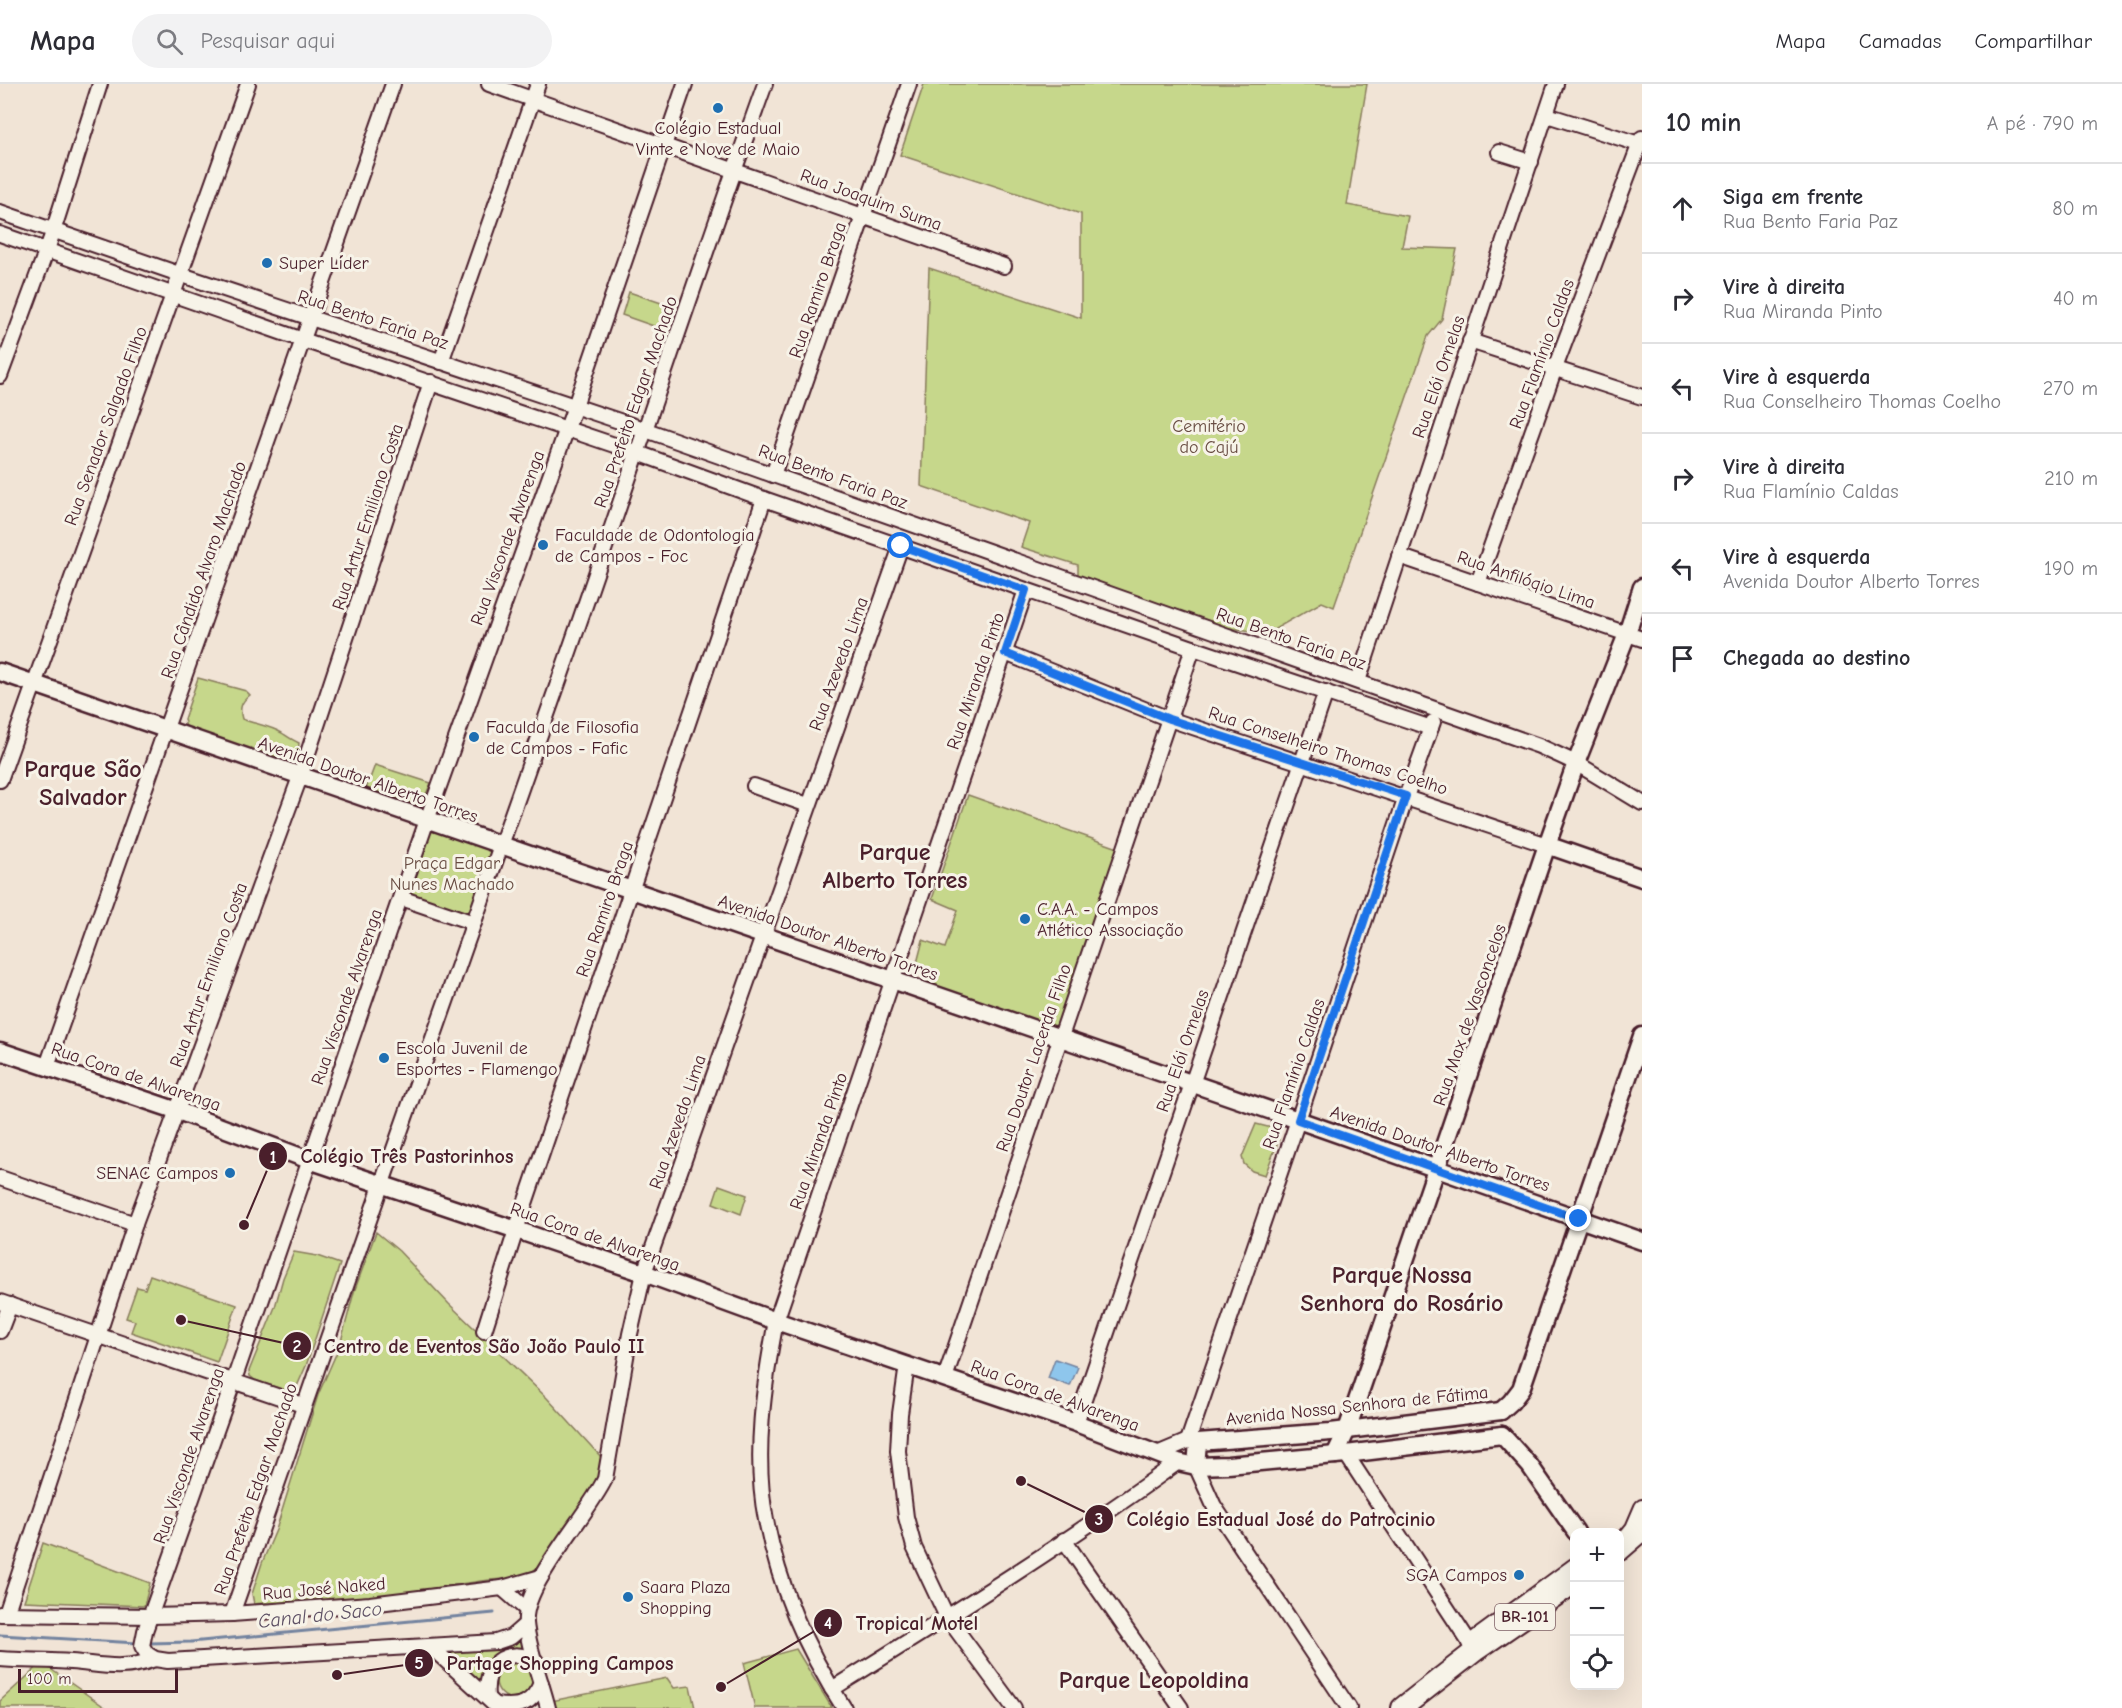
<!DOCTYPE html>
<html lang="pt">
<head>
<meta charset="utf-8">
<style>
  :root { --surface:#fff; --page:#f2f2f3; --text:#2b2b33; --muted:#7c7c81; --line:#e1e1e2 }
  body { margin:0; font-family:"Comic Neue",sans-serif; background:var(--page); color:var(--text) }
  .controls { position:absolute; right:18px; bottom:18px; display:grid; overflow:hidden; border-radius:12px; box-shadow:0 6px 24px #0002 }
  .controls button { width:54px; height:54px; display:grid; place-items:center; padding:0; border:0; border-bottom:2px solid var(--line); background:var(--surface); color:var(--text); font:30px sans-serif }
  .scale { position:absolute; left:18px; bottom:15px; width:160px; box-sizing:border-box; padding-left:6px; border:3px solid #4a1f2b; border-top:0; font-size:16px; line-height:21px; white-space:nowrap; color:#4a1f2b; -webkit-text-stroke:4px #f7f3e8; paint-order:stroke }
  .stop { position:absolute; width:18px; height:18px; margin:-14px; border:4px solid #1a73e8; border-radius:50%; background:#fff }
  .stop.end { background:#1a73e8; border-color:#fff; box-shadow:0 2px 6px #0008 }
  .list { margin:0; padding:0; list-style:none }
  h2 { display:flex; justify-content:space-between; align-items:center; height:78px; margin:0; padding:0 24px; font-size:26px }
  h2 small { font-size:20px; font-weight:400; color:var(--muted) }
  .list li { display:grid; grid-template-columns:39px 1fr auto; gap:18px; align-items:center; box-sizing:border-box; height:90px; padding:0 24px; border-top:2px solid var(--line) }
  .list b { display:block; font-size:22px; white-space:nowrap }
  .list p { margin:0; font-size:20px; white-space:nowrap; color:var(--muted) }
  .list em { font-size:20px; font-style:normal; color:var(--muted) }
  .icon { flex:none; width:33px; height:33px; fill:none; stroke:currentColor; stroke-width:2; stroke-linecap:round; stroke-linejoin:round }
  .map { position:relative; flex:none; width:1642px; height:1624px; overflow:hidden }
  header { display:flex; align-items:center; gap:36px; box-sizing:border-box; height:84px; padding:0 30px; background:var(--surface); border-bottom:2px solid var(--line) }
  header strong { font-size:28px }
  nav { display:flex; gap:33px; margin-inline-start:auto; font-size:21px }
  .search { width:420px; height:54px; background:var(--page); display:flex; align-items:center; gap:15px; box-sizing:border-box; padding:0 21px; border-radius:33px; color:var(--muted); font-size:22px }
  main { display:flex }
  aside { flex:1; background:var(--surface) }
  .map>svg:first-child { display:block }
  .green { fill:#c6d78b; stroke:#887b5b; stroke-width:1.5 }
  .water { fill:#8ec6ec; stroke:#73839f; stroke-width:1.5 }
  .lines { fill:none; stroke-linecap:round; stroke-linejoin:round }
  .stream { stroke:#73839f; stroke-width:3 }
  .minor-casing { stroke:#4a1f2b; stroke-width:18 }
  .major-casing { stroke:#4a1f2b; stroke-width:21 }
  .highway-casing { stroke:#4a1f2b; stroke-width:24 }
  .minor { stroke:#f7f3e8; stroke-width:14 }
  .major { stroke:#f7f3e8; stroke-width:16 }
  .highway { stroke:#f7f3e8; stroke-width:20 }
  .route { stroke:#1a73e8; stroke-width:8 }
  .poi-dot { fill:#1f6fb2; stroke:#f7f3e8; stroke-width:2 }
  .labels { text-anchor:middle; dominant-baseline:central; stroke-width:6; stroke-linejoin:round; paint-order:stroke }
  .shield { fill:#f7f3e8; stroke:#7e5f64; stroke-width:1.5 }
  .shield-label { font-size:16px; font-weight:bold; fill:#4a1f2b }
  .poi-label { font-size:18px; fill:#4a1f2b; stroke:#f7f3e8; text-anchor:start }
  .street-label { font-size:18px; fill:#4a1f2b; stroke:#f7f3e8 }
  .park-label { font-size:18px; fill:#694d43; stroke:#f7f3e8 }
  .water-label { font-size:20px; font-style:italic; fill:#5e5165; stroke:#f7f3e8 }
  .district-label { font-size:24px; font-weight:bold; fill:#4a1f2b; stroke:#f7f3e8 }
  .leader { fill:none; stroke:#4a1f2b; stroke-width:2 }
  .callout-dot { fill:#4a1f2b; stroke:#f7f3e8; stroke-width:2 }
  .mark-label { font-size:18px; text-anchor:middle; font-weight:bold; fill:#fff }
  .callout-label { font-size:20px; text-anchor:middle; font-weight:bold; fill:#4a1f2b; stroke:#f7f3e8; stroke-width:6; stroke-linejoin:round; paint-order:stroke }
</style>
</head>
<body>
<header>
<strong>Mapa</strong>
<div class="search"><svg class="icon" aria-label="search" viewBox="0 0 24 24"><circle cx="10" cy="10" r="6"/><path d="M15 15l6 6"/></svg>Pesquisar aqui</div>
<nav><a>Mapa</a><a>Camadas</a><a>Compartilhar</a></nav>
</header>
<main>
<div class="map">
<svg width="1642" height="1624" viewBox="0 0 1642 1624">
  <rect width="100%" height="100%" fill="#f1e4d6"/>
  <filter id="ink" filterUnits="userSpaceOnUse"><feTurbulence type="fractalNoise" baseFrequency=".0167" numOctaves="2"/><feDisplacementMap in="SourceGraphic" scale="12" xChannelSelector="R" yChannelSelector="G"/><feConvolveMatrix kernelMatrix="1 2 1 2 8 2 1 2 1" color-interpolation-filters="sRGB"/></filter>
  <g filter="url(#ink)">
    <g class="green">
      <polygon points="924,0 1367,0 1347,121 1408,132 1402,163 1457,165 1442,235 1428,252 1334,523 1322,518 1268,549 1229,544 1078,491 1078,481 1021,463 1029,439 921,402 929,184 1081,234 1081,130 900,71"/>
      <polygon points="629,208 673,223 665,246 622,231"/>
      <path d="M198,594L246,607L250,611C241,618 239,624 242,635C255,640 270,642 282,649C288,653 292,656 299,659L298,667L292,679L275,676L186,644L184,635Z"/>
      <polygon points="375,681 431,699 421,721 411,722 368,708 366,705"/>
      <polygon points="968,711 1121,765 1067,914 1057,940 1052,945 924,899 926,885 916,883 923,856 945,864 958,826 932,815"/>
      <polygon points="432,742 497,764 472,836 407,813"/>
      <polygon points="1256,1040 1276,1045 1279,1055 1265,1091 1252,1087 1244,1080 1242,1073"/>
      <polygon points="719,1101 747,1111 741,1130 713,1119"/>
      <path d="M376,1148L399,1167L449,1220L547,1314L602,1374C600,1396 586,1414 574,1431C564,1447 549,1475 534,1486C519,1497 499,1494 481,1497C433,1504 385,1513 337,1517C309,1520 281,1517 254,1520L252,1510L262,1479L276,1446L318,1311L340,1261L354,1208Z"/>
      <polygon points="294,1168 317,1172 340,1180 306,1282 294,1309 255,1296 250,1292 249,1287 275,1223 283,1194"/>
      <polygon points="150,1191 237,1221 217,1278 131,1248 135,1237 126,1234 137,1203 145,1205"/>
      <polygon points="43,1459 150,1499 144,1522 24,1517"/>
      <path d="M525,1552L528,1567C497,1559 488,1575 480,1602L442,1567L510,1561Z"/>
      <polygon points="796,1565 832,1624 755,1624 744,1579"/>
      <circle cx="515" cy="1596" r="19"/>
      <polygon points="42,1579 106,1624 0,1624 0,1617"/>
      <polygon points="667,1594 674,1604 690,1602 695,1624 553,1624 551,1617"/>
    </g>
    <polygon class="water" points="1055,1275 1078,1283 1070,1302 1048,1294"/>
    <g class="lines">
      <g class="stream">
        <polyline points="0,1551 137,1559"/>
        <polyline points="149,1559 191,1558 494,1529"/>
      </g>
      <defs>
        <g id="minor">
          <polyline points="489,0 1004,182"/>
          <polyline points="1547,31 1642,61"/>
          <polyline points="1499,68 1531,78"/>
          <polyline points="0,128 182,191 646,346 1539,662 1576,679 1642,719"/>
          <polyline points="0,150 303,256 638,369 764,415 1193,564 1431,644"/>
          <polyline points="1470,257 1642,313"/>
          <polyline points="441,278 538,0"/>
          <polyline points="0,292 50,157 100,0"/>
          <polyline points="773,391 909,0"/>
          <polyline points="1399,472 1642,555"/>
          <polyline points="1478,499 1555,284 1642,54"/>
          <polyline points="1005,569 1169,635 1547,761"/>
          <polyline points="1358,597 1556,0"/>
          <polyline points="0,696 248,0"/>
          <polyline points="754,702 808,721"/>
          <polyline points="401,814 474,839"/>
          <polyline points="47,982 393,0"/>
          <polyline points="0,1094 135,1140"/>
          <polyline points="0,1218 303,1321"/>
          <polyline points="0,1247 10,1221"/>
          <polyline points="484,1247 516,1146 764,415"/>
          <polyline points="907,1281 900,1330 898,1367 906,1433 914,1463 947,1533 1014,1624"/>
          <polyline points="945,1294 1193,564"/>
          <polyline points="1076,1339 1326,608"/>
          <polyline points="1188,1357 1298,1036 1406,713 1433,638"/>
          <polyline points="1157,1370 1188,1357"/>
          <polyline points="1346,1370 1475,1567"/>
          <polyline points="1196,1382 1214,1422 1349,1624"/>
          <polyline points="1624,1455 1633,1444 1642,1423"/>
          <polyline points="1064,1456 1181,1624"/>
          <polyline points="502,1504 526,1525"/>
          <polyline points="0,1530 152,1532 232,1530 370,1520 502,1504 541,1493"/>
          <polyline points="6,1530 135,1140 300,693 431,298"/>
          <path d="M232,1530C337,1222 448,915 555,608C626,406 692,202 765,0"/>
          <polyline points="526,1540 511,1553 496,1558 168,1577 155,1575 147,1570 142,1562 145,1547 234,1296 427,736 575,322 685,0"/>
          <polyline points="1469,1559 1574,1482"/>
          <polyline points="430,1562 498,1624"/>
          <path d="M0,1575C24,1577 48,1576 71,1578C105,1581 122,1587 155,1575"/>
          <path d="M832,1605C949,1532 1067,1459 1178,1378"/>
          <path d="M487,1613C484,1581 505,1561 536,1577"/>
          <path d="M495,1621C519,1624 532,1621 541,1599"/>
          <path d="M548,1624C542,1599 528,1564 526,1539C522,1502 588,1431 605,1395L630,1250L644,1189L901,462"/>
          <path d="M844,1624C807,1567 779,1503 766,1436C753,1372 764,1299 776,1237L1026,506"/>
        </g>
        <g id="major">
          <polyline points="0,588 1298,1036 1642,1157"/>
          <polyline points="1547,761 1642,794"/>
          <polyline points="0,967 178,1027 309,1076 644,1189 776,1237 1076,1339 1178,1378 1196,1382 1228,1381 1346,1370 1502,1351"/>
          <polyline points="1501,1327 1511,1318 1521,1305 1642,952"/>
          <polyline points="1502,1351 1530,1382 1576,1448"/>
          <polyline points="1335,1371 1347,1346 1547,761 1576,679 1627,550 1642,503"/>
          <polyline points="1196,1382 1198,1358 1331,1348 1501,1327"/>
        </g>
        <g id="highway">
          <polyline points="1620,1466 1642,1447"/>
          <polyline points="1402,1624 1475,1567 1574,1499"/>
        </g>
      </defs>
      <use href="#minor" class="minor-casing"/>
      <use href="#major" class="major-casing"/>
      <use href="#highway" class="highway-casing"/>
      <use href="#minor" class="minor"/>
      <use href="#major" class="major"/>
      <use href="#highway" class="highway"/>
    </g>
  </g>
  <g class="lines" filter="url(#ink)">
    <polyline class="route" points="901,462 1026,506 1005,569 1169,635 1406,712 1298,1036 1579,1135"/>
  </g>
  <g class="poi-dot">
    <circle cx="718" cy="24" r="6"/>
    <circle cx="267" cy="179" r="6"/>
    <circle cx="543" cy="461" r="6"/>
    <circle cx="474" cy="653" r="6"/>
    <circle cx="1025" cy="835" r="6"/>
    <circle cx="384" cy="974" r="6"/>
    <circle cx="230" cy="1089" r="6"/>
    <circle cx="1519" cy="1491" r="6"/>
    <circle cx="628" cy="1513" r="6"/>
  </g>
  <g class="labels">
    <rect class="shield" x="1495" y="1520" width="60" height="26" rx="4.5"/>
    <g class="shield-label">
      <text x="1525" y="1533">BR-101</text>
    </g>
    <g class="poi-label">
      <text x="718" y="44" text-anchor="middle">Colégio Estadual<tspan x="718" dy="21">Vinte e Nove de Maio</tspan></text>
      <text x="279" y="179">Super Líder</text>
      <text x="555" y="451">Faculdade de Odontologia<tspan x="555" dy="21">de Campos - Foc</tspan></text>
      <text x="486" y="643">Faculda de Filosofia<tspan x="486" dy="21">de Campos - Fafic</tspan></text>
      <text x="1037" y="825">C.A.A. - Campos<tspan x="1037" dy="21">Atlético Associação</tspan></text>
      <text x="396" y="964">Escola Juvenil de<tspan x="396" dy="21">Esportes - Flamengo</tspan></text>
      <text x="218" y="1089" text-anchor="end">SENAC Campos</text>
      <text x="1507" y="1491" text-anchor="end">SGA Campos</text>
      <text x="640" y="1503">Saara Plaza<tspan x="640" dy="21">Shopping</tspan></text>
    </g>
    <g class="street-label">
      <text transform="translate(871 116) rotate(20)">Rua Joaquim Suma</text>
      <text transform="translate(818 206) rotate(-71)">Rua Ramiro Braga</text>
      <text transform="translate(373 236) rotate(18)">Rua Bento Faria Paz</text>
      <text transform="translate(1542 270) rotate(-70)">Rua Flamínio Caldas</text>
      <text transform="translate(1439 293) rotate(-71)">Rua Elói Ornelas</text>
      <text transform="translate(636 318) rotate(-71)">Rua Prefeito Edgar Machado</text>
      <text transform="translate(106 342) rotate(-70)">Rua Senador Salgado Filho</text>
      <text transform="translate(833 393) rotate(20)">Rua Bento Faria Paz</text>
      <text transform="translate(368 433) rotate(-72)">Rua Artur Emiliano Costa</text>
      <text transform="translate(508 454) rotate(-70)">Rua Visconde Alvarenga</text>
      <text transform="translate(204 486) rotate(-71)">Rua Cândido Alvaro Machado</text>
      <text transform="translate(1526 496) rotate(19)">Rua Anfilóqio Lima</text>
      <text transform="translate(1291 555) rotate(19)">Rua Bento Faria Paz</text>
      <text transform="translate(839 580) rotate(-70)">Rua Azevedo Lima</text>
      <text transform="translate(976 597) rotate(-71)">Rua Miranda Pinto</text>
      <text transform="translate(1328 667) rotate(18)">Rua Conselheiro Thomas Coelho</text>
      <text transform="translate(368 696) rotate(19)">Avenida Doutor Alberto Torres</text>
      <text transform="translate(605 825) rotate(-71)">Rua Ramiro Braga</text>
      <text transform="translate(828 854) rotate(19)">Avenida Doutor Alberto Torres</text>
      <text transform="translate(209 891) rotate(-70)">Rua Artur Emiliano Costa</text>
      <text transform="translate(347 913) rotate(-71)">Rua Visconde Alvarenga</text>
      <text transform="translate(1470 931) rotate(-71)">Rua Max de Vasconcelos</text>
      <text transform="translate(1183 967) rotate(-71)">Rua Elói Ornelas</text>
      <text transform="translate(1034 974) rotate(-71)">Rua Doutor Lacerda Filho</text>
      <text transform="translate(1294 990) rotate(-71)">Rua Flamínio Caldas</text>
      <text transform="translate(136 993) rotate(19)">Rua Cora de Alvarenga</text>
      <text transform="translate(678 1038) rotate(-71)">Rua Azevedo Lima</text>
      <text transform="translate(819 1057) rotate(-71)">Rua Miranda Pinto</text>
      <text transform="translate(1440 1065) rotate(19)">Avenida Doutor Alberto Torres</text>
      <text transform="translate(595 1153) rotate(19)">Rua Cora de Alvarenga</text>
      <text transform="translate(1055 1312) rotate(20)">Rua Cora de Alvarenga</text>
      <text transform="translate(1357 1322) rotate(-6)">Avenida Nossa Senhora de Fátima</text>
      <text transform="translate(189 1372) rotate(-71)">Rua Visconde Alvarenga</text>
      <text transform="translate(256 1405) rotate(-71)">Rua Prefeito Edgar Machado</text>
      <text transform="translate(324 1505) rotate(-5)">Rua José Naked</text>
    </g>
    <g class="park-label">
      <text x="1209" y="342">Cemitério<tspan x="1209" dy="21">do Cajú</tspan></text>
      <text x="452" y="779">Praça Edgar<tspan x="452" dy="21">Nunes Machado</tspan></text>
    </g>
    <g class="water-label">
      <text transform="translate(320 1531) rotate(-6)">Canal do Saco</text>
    </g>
    <g class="district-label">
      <text x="83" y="685">Parque São<tspan x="83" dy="28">Salvador</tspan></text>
      <text x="895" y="768">Parque<tspan x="895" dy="28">Alberto Torres</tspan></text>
      <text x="1402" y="1191">Parque Nossa<tspan x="1402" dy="28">Senhora do Rosário</tspan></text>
      <text x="1154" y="1596">Parque Leopoldina</text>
    </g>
  </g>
  <path class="leader" d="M244 1141L273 1072M181 1236L297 1262M1021 1397L1099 1435M721 1603L828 1539M337 1591L419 1579"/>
  <g class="callout-dot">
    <circle cx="244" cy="1141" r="6"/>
    <circle cx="181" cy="1236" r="6"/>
    <circle cx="1021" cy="1397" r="6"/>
    <circle cx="721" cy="1603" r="6"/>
    <circle cx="337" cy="1591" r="6"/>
    <circle cx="273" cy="1072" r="15"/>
    <circle cx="297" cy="1262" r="15"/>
    <circle cx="1099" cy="1435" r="15"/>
    <circle cx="828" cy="1539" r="15"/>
    <circle cx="419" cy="1579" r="15"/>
  </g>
  <g class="mark-label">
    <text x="273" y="1079">1</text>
    <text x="297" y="1268">2</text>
    <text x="1099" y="1441">3</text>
    <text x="828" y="1545">4</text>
    <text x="419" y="1585">5</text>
  </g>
  <g class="callout-label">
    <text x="407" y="1079">Colégio Três Pastorinhos</text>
    <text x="484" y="1269">Centro de Eventos São João Paulo II</text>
    <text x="1281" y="1442">Colégio Estadual José do Patrocinio</text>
    <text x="917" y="1546">Tropical Motel</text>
    <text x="560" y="1586">Partage Shopping Campos</text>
  </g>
</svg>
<div class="controls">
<button>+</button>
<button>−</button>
<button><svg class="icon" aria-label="locate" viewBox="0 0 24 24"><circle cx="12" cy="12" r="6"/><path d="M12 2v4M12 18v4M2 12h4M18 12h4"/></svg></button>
</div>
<div class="scale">100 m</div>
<div class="stop" style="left:901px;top:462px"></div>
<div class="stop end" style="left:1579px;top:1135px"></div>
</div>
<aside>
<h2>10 min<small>A pé · 790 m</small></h2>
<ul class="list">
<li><svg class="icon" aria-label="ahead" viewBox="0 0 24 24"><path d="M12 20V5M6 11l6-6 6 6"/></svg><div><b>Siga em frente</b><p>Rua Bento Faria Paz</p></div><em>80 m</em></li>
<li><svg class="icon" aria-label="right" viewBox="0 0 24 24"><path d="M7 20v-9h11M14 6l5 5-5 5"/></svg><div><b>Vire à direita</b><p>Rua Miranda Pinto</p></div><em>40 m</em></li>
<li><svg class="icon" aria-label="left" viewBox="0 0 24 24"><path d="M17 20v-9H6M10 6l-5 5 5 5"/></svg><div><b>Vire à esquerda</b><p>Rua Conselheiro Thomas Coelho</p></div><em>270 m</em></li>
<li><svg class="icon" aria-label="right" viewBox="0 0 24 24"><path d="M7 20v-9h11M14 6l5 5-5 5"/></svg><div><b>Vire à direita</b><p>Rua Flamínio Caldas</p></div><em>210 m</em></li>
<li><svg class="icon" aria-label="left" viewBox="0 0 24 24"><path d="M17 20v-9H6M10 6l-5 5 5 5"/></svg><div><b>Vire à esquerda</b><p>Avenida Doutor Alberto Torres</p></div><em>190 m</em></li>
<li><svg class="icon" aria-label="arrive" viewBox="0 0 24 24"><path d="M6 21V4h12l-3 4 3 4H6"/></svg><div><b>Chegada ao destino</b></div></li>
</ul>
</aside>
</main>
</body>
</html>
